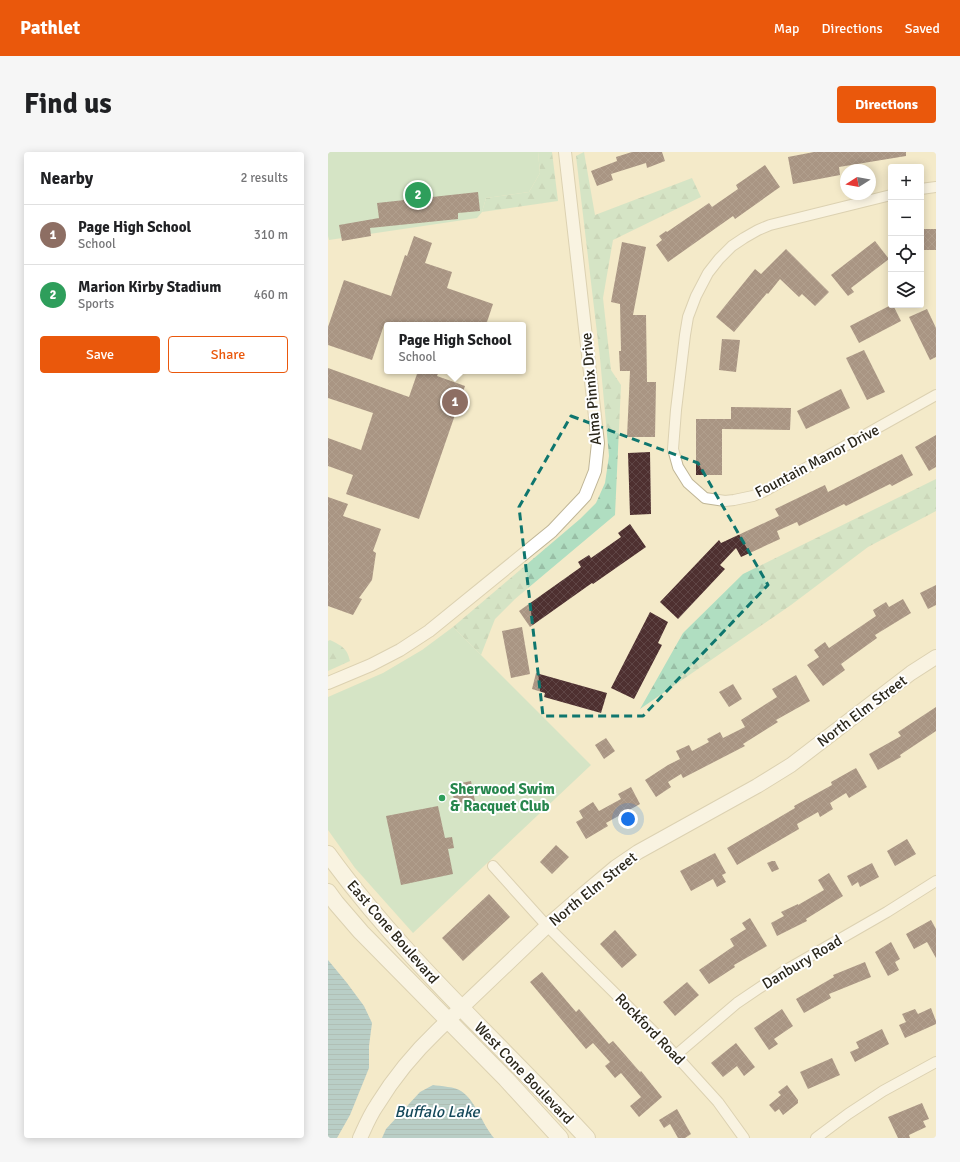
<!DOCTYPE html>
<html lang="en">
<head>
<meta charset="utf-8">
<style>
  :root { --surface:#fff; --page:#f6f6f6; --text:#202124; --muted:#757577; --line:#e0e0e0; --accent:#ea580c }
  body { margin:0; font-family:Signika,sans-serif; background:var(--page); color:var(--text) }
  .controls { position:absolute; right:12px; top:12px; display:grid; overflow:hidden; border-radius:4px; box-shadow:0 2px 10px #0003 }
  .controls button { width:36px; height:36px; display:grid; place-items:center; padding:0; border:0; border-bottom:1px solid var(--line); background:var(--surface); color:var(--text); font:20px sans-serif }
  .compass { position:absolute; left:512px; top:12px; width:36px; height:36px; border-radius:50%; background:var(--surface); box-shadow:0 2px 10px #0003; rotate:259deg }
  .you { position:absolute; left:300px; top:667px; width:14px; height:14px; margin:-10px; border:3px solid #fff; border-radius:50%; background:#1a73e8; box-shadow:0 0 0 6px #1a73e833 }
  .badge { display:grid; place-items:center; width:26px; height:26px; border-radius:50%; background:var(--accent); color:#fff; font-size:13px; font-weight:700 }
  .pin { position:absolute; translate:-50% -50%; border:2px solid #fff; box-shadow:0 1px 4px #0006 }
  .popup { position:absolute; left:56px; top:170px; width:142px; height:52px; box-sizing:border-box; display:grid; place-content:center; border-radius:4px; background:var(--surface); filter:drop-shadow(0 1px 3px #0005); font-size:13px; white-space:nowrap; color:var(--muted) }
  .popup b { font-size:15px; color:var(--text) }
  .popup::after { content:''; position:absolute; left:50%; top:100%; margin-left:-8px; border:8px solid transparent; border-top-color:var(--surface) }
  .list { margin:0; padding:0; list-style:none }
  h2 { display:flex; justify-content:space-between; align-items:center; height:52px; margin:0; padding:0 16px; font-size:17px }
  h2 small { font-size:13px; font-weight:400; color:var(--muted) }
  .list li { display:grid; grid-template-columns:26px 1fr auto; gap:12px; align-items:center; box-sizing:border-box; height:60px; padding:0 16px; border-top:1px solid var(--line) }
  .list b { display:block; font-size:15px; white-space:nowrap }
  .list p { margin:0; font-size:13px; white-space:nowrap; color:var(--muted) }
  .list em { font-size:13px; font-style:normal; color:var(--muted) }
  .actions { display:flex; gap:8px; padding:12px 16px }
  .actions a { flex:1; padding:9px 0; border:1px solid var(--accent); border-radius:4px; text-align:center; font-size:14px; color:var(--accent) }
  .actions .main { background:var(--accent); color:#fff }
  .icon { flex:none; width:22px; height:22px; fill:none; stroke:currentColor; stroke-width:2; stroke-linecap:round; stroke-linejoin:round }
  .map { position:relative; flex:none; width:608px; height:986px; overflow:hidden; border-radius:4px }
  header { display:flex; align-items:center; gap:24px; box-sizing:border-box; height:56px; padding:0 20px; background:var(--accent); color:#fff }
  header strong { font-size:19px }
  nav { display:flex; gap:22px; margin-inline-start:auto; font-size:14px }
  .intro { display:flex; align-items:center; justify-content:space-between; box-sizing:border-box; height:96px; padding:0 24px }
  h1 { margin:0; font-size:28px }
  .button { padding:10px 18px; border-radius:4px; background:var(--accent); color:#fff; font-size:14px; font-weight:700 }
  main { display:flex; gap:24px; padding:0 24px }
  aside { flex:1; background:var(--surface); border-radius:4px; box-shadow:0 2px 10px #0003 }
  .map>svg:first-child { display:block }
  .forest { fill:url(#forest-firs) }
  .pitch { fill:#b0dec1 }
  .water { fill:url(#water-rules) }
  .building { fill:url(#building-cross-hatch) }
  .lines { fill:none; stroke-linecap:round; stroke-linejoin:round }
  .minor-casing { stroke:#bfb596; stroke-width:12 }
  .tertiary-casing { stroke:#bfb596; stroke-width:14 }
  .secondary-casing { stroke:#bfb596; stroke-width:16 }
  .primary-casing { stroke:#bfb596; stroke-width:18 }
  .minor { stroke:#fff; stroke-width:10 }
  .tertiary { stroke:#fff; stroke-width:12 }
  .secondary { stroke:#fff; stroke-width:14 }
  .primary { stroke:#fff; stroke-width:16 }
  .marked { fill:none; stroke:#0f766e; stroke-width:3; stroke-dasharray:8 5; stroke-linejoin:round }
  .leisure-dot { fill:#2e9e5b; stroke:#fff; stroke-width:1.5 }
  .labels { text-anchor:middle; dominant-baseline:central; stroke-width:4; stroke-linejoin:round; paint-order:stroke }
  .street-label { font-size:15px; fill:#2b271b; stroke:#fff }
  .leisure-label { font-size:15px; font-weight:bold; fill:#27864d; stroke:#fff; text-anchor:start }
  .water-label { font-size:16px; font-style:italic; fill:#16495a; stroke:#fff }
</style>
</head>
<body>
<header>
<strong>Pathlet</strong>
<nav><a>Map</a><a>Directions</a><a>Saved</a></nav>
</header>
<div class="intro"><h1>Find us</h1><a class="button">Directions</a></div>
<main>
<aside>
<h2>Nearby<small>2 results</small></h2>
<ul class="list">
<li><span class="badge" style="background:#8d6e63">1</span><div><b>Page High School</b><p>School</p></div><em>310 m</em></li>
<li><span class="badge" style="background:#2e9e5b">2</span><div><b>Marion Kirby Stadium</b><p>Sports</p></div><em>460 m</em></li>
</ul>
<div class="actions"><a class="main">Save</a><a>Share</a></div>
</aside>
<div class="map">
<svg width="608" height="986" viewBox="0 0 608 986">
  <defs>
    <pattern id="forest-firs" width="22" height="20" patternUnits="userSpaceOnUse"><rect width="22" height="20" fill="#b0dec1"/><path d="M5 1l3.5 6h-7zM16 11l3.5 6h-7z" fill="#98bea5"/></pattern>
    <pattern id="water-rules" width="6" height="5" patternUnits="userSpaceOnUse"><rect width="6" height="5" fill="#71adc3"/><path d="M0 2.5h6" fill="none" stroke="#5d8d9e"/></pattern>
    <pattern id="building-cross-hatch" width="8" height="8" patternUnits="userSpaceOnUse"><rect width="8" height="8" fill="#4e3030"/><path d="M0 0l8 8M0 8l8-8" fill="none" stroke="#5f4545"/></pattern>
  </defs>
  <rect width="100%" height="100%" fill="#f4eac9"/>
  <g class="forest">
    <polygon points="210,0 224,0 230,49 154,60 158,46 201,40 212,21"/>
    <polygon points="256,0 267,63 364,26 373,45 285,88 275,146 283,218 293,233 287,363 187,447 167,467 153,503 125,475 252,367 268,351 277,331 281,304 272,206 248,4"/>
    <polygon points="608,327 608,359 540,395 463,453 312,557 355,481 415,422"/>
    <path d="M2,488C14,494 19,496 22,509L0,519V489Z"/>
  </g>
  <g class="pitch">
    <polygon points="0,0 210,0 212,21 201,40 158,46 154,60 149,66 1,88 0,84"/>
    <polygon points="125,475 263,613 85,781 27,716 0,678 0,545 55,521 94,498"/>
  </g>
  <g class="water">
    <polygon points="0,808 19,831 36,854 44,871 41,894 41,916 22,963 9,986 0,986"/>
    <path d="M105,933C112,934 128,935 133,939C148,949 154,972 166,986H54L58,977L92,940Z"/>
  </g>
  <g class="building">
    <polygon points="304,0 334,0 337,9 319,16 318,11 283,22 285,28 269,34 263,19 289,9 288,5"/>
    <polygon points="486,0 578,0 578,4 511,15 512,23 465,32 460,5"/>
    <polygon points="437,13 452,35 407,67 405,64 340,110 328,93 334,88 331,84 338,79 339,80 381,51 384,55 410,37 408,33"/>
    <polygon points="150,40 152,59 130,61 130,67 42,76 43,84 14,89 11,73 51,66 49,51"/>
    <rect x="593" y="77" width="15" height="21"/>
    <polygon points="86,84 104,91 97,111 124,120 119,136 165,152 158,173 84,173 78,171 77,173 56,173 44,208 0,193 0,175 16,128 63,144 77,103 79,104"/>
    <polygon points="547,89 561,107 523,136 526,140 520,144 503,123"/>
    <polygon points="294,90 318,95 305,163 318,163 319,230 328,230 327,285 299,285 302,219 292,219 291,199 293,199 292,152 283,150"/>
    <polygon points="458,97 501,140 487,154 474,142 471,145 452,127 440,142 439,141 406,180 388,165 427,117 433,122"/>
    <polygon points="563,153 565,153 573,169 531,191 522,174"/>
    <polygon points="599,157 608,176 608,205 602,208 581,165"/>
    <polygon points="394,187 412,188 408,220 391,218"/>
    <polygon points="536,198 557,240 539,248 518,206"/>
    <polygon points="0,216 81,245 90,219 111,219 109,224 137,234 91,367 18,342 25,323 0,314 0,286 33,298 45,261 0,246"/>
    <polygon points="513,237 522,256 478,277 469,259"/>
    <polygon points="403,255 463,256 462,278 394,277 394,323 368,323 368,267 403,267"/>
    <polygon points="608,283 608,315 601,319 587,295"/>
    <polygon points="322,300 323,362 302,363 300,301"/>
    <polygon points="574,302 585,323 564,334 562,332 518,354 516,352 471,374 469,370 449,379 452,387 413,405 408,396 392,413 397,417 350,467 332,450 391,388 393,391 451,364 447,357 497,333 500,340"/>
    <polygon points="0,345 20,352 15,364 53,377 45,399 48,401 44,428 31,446 34,447 25,463 0,454"/>
    <polygon points="302,372 318,395 265,432 264,431 202,475 191,459 253,415 250,410 261,403 263,406 293,385 290,381"/>
    <polygon points="608,433 608,453 600,457 592,441"/>
    <polygon points="575,447 583,461 547,483 549,486 513,512 517,518 495,534 479,513 491,505 486,498 497,490 501,496 548,464 545,458 558,450 561,455"/>
    <polygon points="322,460 340,470 330,491 334,493 306,547 283,536"/>
    <polygon points="194,475 202,522 183,526 174,479"/>
    <polygon points="208,521 279,541 273,561 216,545 217,541 204,537"/>
    <polygon points="468,523 482,549 448,568 450,570 415,592 417,594 355,626 353,622 340,630 343,635 328,645 317,628 340,613 352,607 348,599 361,593 364,599 381,590 379,587 392,580 395,586 417,575 413,568 449,545 444,537"/>
    <polygon points="405,532 414,547 401,555 391,540"/>
    <polygon points="608,555 608,579 572,603 573,605 550,618 541,602 573,584 570,580"/>
    <polygon points="278,586 287,599 276,607 267,593"/>
    <polygon points="528,616 539,635 521,646 518,641 502,651 505,657 492,665 490,660 469,672 471,677 409,713 399,696 467,656 466,654 504,633 503,630"/>
    <polygon points="143,629 147,649 127,653 123,633"/>
    <polygon points="303,635 312,652 278,671 280,674 258,687 248,670 255,666 251,659 265,650 271,659 293,647 290,642"/>
    <polygon points="110,654 117,686 124,685 126,696 120,697 125,722 73,733 58,664"/>
    <polygon points="579,687 588,702 567,714 559,699"/>
    <polygon points="228,693 241,705 224,722 212,710"/>
    <polygon points="387,701 398,721 394,723 398,730 389,735 385,727 363,739 352,719"/>
    <polygon points="444,709 447,709 451,717 444,720 439,711"/>
    <polygon points="544,711 551,725 532,735 530,730 524,734 519,724"/>
    <polygon points="501,721 515,744 478,767 479,769 449,784 443,771 456,764 453,760 470,752 470,753 496,738 490,728"/>
    <polygon points="161,742 182,765 135,809 114,786"/>
    <polygon points="422,766 439,794 406,813 407,815 381,832 371,818 406,794 402,787 418,777 414,771"/>
    <polygon points="603,768 608,777 608,806 599,790 586,797 578,782"/>
    <polygon points="287,778 309,803 294,816 272,792"/>
    <polygon points="563,790 572,807 567,810 571,818 560,824 547,800"/>
    <polygon points="537,810 543,825 501,842 503,846 476,861 468,847 506,825 505,823"/>
    <polygon points="214,820 248,860 251,857 281,892 285,889 312,920 313,919 334,945 311,965 302,954 313,945 293,921 287,926 277,914 282,910 265,891 258,897 202,830"/>
    <polygon points="359,830 371,843 347,864 335,850"/>
    <polygon points="603,856 608,869 608,872 577,886 571,873 578,870 574,862 587,857 590,862"/>
    <polygon points="454,857 465,874 446,887 450,892 441,898 426,876"/>
    <polygon points="554,877 561,892 527,910 522,900 531,896 528,890"/>
    <polygon points="408,891 427,915 416,924 409,914 395,925 383,911"/>
    <polygon points="504,906 512,923 480,937 472,920"/>
    <polygon points="459,933 470,948 470,951 455,963 451,957 447,960 441,953 453,943 450,940"/>
    <polygon points="594,951 601,967 595,969 598,975 581,983 582,986 570,986 560,965"/>
    <polygon points="349,957 363,982 357,986 350,986 342,972 336,976 331,968"/>
  </g>
  <g class="lines">
    <defs>
      <g id="minor">
        <polyline points="593,37 608,35"/>
        <polyline points="563,43 442,73 430,78 416,86 404,94 391,107 380,121 368,144 360,165 357,183 348,258 345,297 350,315 360,331 377,346 397,349 406,348 425,344 435,340 608,243"/>
        <polyline points="165,714 219,774 331,885 390,950 416,986"/>
        <polyline points="348,903 409,851 458,818 559,760 608,729"/>
        <polyline points="488,986 520,962 555,939 608,910"/>
      </g>
      <polyline id="tertiary" points="0,531 43,513 72,498 101,479 224,379 257,344 267,319 270,291 237,0"/>
      <path id="secondary" d="M32,986C37,975 42,963 49,953C66,925 87,900 110,878L219,774L257,741L288,715L310,700L429,634L463,613L583,521L608,505"/>
      <g id="primary">
        <path d="M0,702C75,806 173,892 259,986"/>
        <polyline points="0,740 8,751 33,780 178,927 232,986"/>
      </g>
    </defs>
    <use href="#minor" class="minor-casing"/>
    <use href="#tertiary" class="tertiary-casing"/>
    <use href="#secondary" class="secondary-casing"/>
    <use href="#primary" class="primary-casing"/>
    <use href="#minor" class="minor"/>
    <use href="#tertiary" class="tertiary"/>
    <use href="#secondary" class="secondary"/>
    <use href="#primary" class="primary"/>
  </g>
  <path d="M0 0H608V986H0ZM243,264L370,311L440,433L315,564H215L191,355Z" fill="#f4eac9" fill-opacity=".55" fill-rule="evenodd"/>
  <path class="marked" d="M243,264L370,311L440,433L315,564H215L191,355Z"/>
  <circle class="leisure-dot" cx="114" cy="646" r="4"/>
  <g class="labels">
    <g class="street-label">
      <text transform="translate(263 237) rotate(-95)">Alma Pinnix Drive</text>
      <text transform="translate(489 309) rotate(-28)">Fountain Manor Drive</text>
      <text transform="translate(534 559) rotate(-37)">North Elm Street</text>
      <text transform="translate(265 737) rotate(-39)">North Elm Street</text>
      <text transform="translate(65 780) rotate(49)">East Cone Boulevard</text>
      <text transform="translate(474 810) rotate(-31)">Danbury Road</text>
      <text transform="translate(322 877) rotate(46)">Rockford Road</text>
      <text transform="translate(196 921) rotate(46)">West Cone Boulevard</text>
    </g>
    <g class="leisure-label">
      <text x="122" y="637">Sherwood Swim<tspan x="122" dy="17">&amp; Racquet Club</tspan></text>
    </g>
    <g class="water-label">
      <text x="109" y="960">Buffalo Lake</text>
    </g>
  </g>
</svg>
<div class="controls">
<button>+</button>
<button>−</button>
<button><svg class="icon" aria-label="locate" viewBox="0 0 24 24"><circle cx="12" cy="12" r="6"/><path d="M12 2v4M12 18v4M2 12h4M18 12h4"/></svg></button>
<button><svg class="icon" aria-label="layers" viewBox="0 0 24 24"><path d="M12 4l9 5-9 5-9-5zM3 14l9 5 9-5"/></svg></button>
</div>
<svg class="compass" viewBox="-18 -18 36 36"><path d="M0-13l5 13h-10z" fill="#e53935"/><path d="M0 13l5-13h-10z" fill="#757577"/></svg>
<div class="you"></div>
<div class="pin badge" style="left:127px;top:250px;background:#8d6e63">1</div>
<div class="popup"><b>Page High School</b>School</div>
<div class="pin badge" style="left:90px;top:43px;background:#2e9e5b">2</div>
</div>
</main>
</body>
</html>
